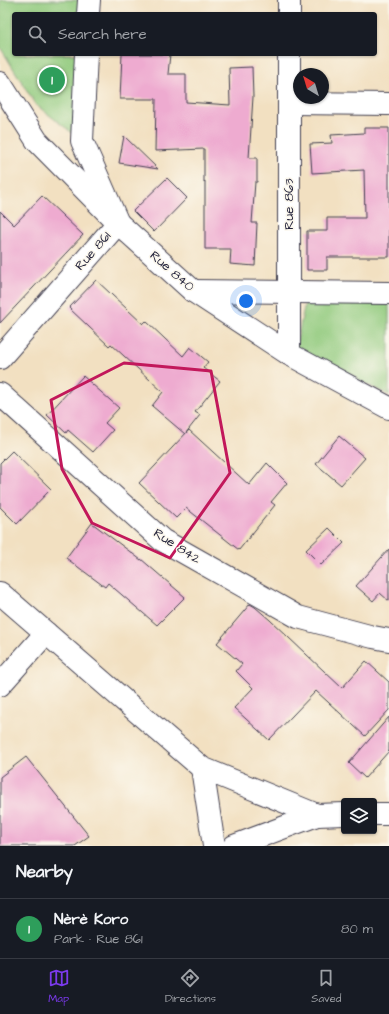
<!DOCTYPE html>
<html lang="en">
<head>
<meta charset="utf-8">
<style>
  :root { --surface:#171b24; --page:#242831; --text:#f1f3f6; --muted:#9ea1a6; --line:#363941; --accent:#7c3aed }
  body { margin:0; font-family:"Architects Daughter",sans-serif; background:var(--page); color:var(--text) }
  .controls { position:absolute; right:12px; bottom:12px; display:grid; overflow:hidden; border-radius:4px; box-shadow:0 1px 3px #0004 }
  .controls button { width:36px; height:36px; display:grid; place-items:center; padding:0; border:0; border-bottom:1px solid var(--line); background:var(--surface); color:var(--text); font:20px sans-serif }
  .compass { position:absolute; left:293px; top:68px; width:36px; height:36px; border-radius:50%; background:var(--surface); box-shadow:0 1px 3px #0004; rotate:322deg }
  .you { position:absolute; left:246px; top:301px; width:14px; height:14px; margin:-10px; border:3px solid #fff; border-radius:50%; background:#1a73e8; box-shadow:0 0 0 6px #1a73e833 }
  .badge { display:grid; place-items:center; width:26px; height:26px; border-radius:50%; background:var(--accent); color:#fff; font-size:13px; font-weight:700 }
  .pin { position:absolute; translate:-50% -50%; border:2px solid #fff; box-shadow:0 1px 4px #0006 }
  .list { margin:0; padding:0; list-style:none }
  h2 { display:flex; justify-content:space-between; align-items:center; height:52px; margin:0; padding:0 16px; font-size:17px }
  h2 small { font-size:13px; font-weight:400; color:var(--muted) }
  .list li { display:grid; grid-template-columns:26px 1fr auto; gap:12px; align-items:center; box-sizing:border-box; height:60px; padding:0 16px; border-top:1px solid var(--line) }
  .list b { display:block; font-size:15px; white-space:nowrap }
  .list p { margin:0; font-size:13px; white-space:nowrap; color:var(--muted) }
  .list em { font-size:13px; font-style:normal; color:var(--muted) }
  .icon { flex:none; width:22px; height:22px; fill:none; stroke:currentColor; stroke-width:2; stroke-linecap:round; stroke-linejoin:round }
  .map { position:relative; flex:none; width:389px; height:846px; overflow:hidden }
  .search { position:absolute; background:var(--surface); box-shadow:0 1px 3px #0004; left:12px; right:12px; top:12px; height:44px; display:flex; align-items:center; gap:10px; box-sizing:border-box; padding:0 14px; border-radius:4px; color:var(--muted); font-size:15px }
  .sheet { height:112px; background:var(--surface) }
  nav { display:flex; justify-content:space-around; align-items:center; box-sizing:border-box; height:56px; border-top:1px solid var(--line); background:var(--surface); font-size:11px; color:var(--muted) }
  nav a { display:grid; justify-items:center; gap:2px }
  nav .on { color:var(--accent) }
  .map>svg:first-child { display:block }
  .green { fill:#93cb7f; stroke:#5a765d }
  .building { fill:#eeabd0 }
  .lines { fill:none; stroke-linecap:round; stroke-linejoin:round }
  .street-casing { stroke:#413e4f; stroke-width:24 }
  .street { stroke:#fff; stroke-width:22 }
  .marked { fill:none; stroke:#c2185b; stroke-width:3; stroke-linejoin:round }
  .labels { text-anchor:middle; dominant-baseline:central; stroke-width:3; stroke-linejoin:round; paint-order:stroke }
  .street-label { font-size:13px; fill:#22223b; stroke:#fbf7ec }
</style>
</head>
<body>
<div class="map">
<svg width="389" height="846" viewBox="0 0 389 846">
  <rect width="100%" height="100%" fill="#fbf7ec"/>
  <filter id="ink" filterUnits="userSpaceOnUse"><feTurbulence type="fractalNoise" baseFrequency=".025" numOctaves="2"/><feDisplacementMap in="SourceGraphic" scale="8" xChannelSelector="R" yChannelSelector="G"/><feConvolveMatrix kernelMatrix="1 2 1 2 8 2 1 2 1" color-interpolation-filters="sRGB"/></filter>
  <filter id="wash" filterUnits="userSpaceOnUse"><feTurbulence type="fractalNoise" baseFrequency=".012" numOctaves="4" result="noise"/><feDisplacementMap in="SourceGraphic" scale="16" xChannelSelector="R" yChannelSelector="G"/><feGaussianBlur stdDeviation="0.9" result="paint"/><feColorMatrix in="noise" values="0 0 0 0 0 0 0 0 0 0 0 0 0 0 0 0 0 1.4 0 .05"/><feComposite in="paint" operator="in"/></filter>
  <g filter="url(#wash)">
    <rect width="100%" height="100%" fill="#f2e0c1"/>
    <g class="green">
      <polygon points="0,0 87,0 87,14 14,14 14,54 85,54 83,141 36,105 0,47"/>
      <polygon points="305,303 389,304 389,395 295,350"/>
    </g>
    <g id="blocks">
      <g class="building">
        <polygon points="122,54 170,54 168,74 186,74 186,102 230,105 229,68 252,67 253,97 249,158 257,158 257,182 255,182 252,223 257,223 255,266 230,264 231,249 205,249 205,181 204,182 204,149 155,151 156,99 120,99"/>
        <polygon points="364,128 389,128 389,257 327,257 327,270 307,270 307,231 327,231 327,218 365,218 364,170 312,173 310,144 332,143 331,135 364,133"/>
        <polygon points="124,136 158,169 119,163"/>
        <polygon points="167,178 187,198 154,232 133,211"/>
        <polygon points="42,196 83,235 0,323 0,211 14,225"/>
        <polygon points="96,280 143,324 146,321 183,356 190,347 208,362 203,368 220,381 195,412 200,415 185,434 152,406 163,392 111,344 109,346 69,308"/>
        <polygon points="83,376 119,408 105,423 113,430 93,452 68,430 66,433 47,415"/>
        <polygon points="189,430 249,485 267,463 287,483 271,502 275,505 239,550 186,508 176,518 139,483"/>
        <polygon points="339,436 365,458 341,485 316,464"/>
        <polygon points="12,451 51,489 17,524 0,507 0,463"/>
        <polygon points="92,523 141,560 141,559 185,597 157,625 108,583 105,587 66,558"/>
        <polygon points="329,528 344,543 321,565 306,550"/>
        <polygon points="389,549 389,601 380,593 373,601 356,586"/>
        <polygon points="250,604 255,607 270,620 342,688 366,661 389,682 389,710 365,736 316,691 269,740 234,708 253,688 236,671 242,664 217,643"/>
        <polygon points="389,717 389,751 365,778 349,763"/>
        <polygon points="26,757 89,836 75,846 0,846 0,777"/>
      </g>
    </g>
  </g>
  <g filter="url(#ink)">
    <use href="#blocks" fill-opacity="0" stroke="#413e4f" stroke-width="1"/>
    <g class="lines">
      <defs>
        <g id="street">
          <polyline points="289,0 289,14"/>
          <polyline points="88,14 89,0"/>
          <polyline points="289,54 289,354"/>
          <polyline points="0,83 37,141 118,223 193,291 289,354 389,408"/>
          <polyline points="289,103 389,104"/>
          <polyline points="193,291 389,293"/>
          <polyline points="0,358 118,223 82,141 86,54"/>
          <polyline points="0,394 162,540 298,617 373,637 389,640"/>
          <polyline points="0,593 202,768 317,815"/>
          <polyline points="0,685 46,633"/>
          <polyline points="202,768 214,846"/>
          <polyline points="374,814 389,814"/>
          <polyline points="234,846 317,815 344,814"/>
        </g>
      </defs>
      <use href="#street" class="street-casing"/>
      <use href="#street" class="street"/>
    </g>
  </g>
  <path class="marked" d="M124,363L211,371L230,473L170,558L92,523L62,469L51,400Z"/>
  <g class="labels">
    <g class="street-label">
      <text transform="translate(289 204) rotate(-90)">Rue 863</text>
      <text transform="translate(93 251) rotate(-49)">Rue 861</text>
      <text transform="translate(172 271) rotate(41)">Rue 840</text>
      <text transform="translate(177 546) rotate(33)">Rue 842</text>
    </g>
  </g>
</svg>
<div class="controls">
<button><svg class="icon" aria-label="layers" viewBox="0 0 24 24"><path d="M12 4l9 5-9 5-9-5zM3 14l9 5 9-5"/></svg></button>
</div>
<svg class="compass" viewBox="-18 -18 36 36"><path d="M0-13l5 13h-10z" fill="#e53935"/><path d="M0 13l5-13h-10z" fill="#9ea1a6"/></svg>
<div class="you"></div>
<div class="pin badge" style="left:52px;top:80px;background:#2e9e5b">1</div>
<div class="search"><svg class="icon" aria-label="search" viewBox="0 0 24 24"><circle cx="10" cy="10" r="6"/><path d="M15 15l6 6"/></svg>Search here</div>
</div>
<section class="sheet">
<h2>Nearby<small></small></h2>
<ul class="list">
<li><span class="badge" style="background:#2e9e5b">1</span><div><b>Nèrè Koro</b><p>Park · Rue 861</p></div><em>80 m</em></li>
</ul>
</section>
<nav>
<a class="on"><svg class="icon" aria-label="map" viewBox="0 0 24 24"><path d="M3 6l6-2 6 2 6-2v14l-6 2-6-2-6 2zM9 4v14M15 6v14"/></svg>Map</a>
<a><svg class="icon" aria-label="directions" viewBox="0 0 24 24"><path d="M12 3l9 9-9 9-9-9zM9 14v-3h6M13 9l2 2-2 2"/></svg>Directions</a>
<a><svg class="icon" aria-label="saved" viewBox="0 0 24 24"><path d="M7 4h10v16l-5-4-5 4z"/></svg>Saved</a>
</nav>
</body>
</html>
